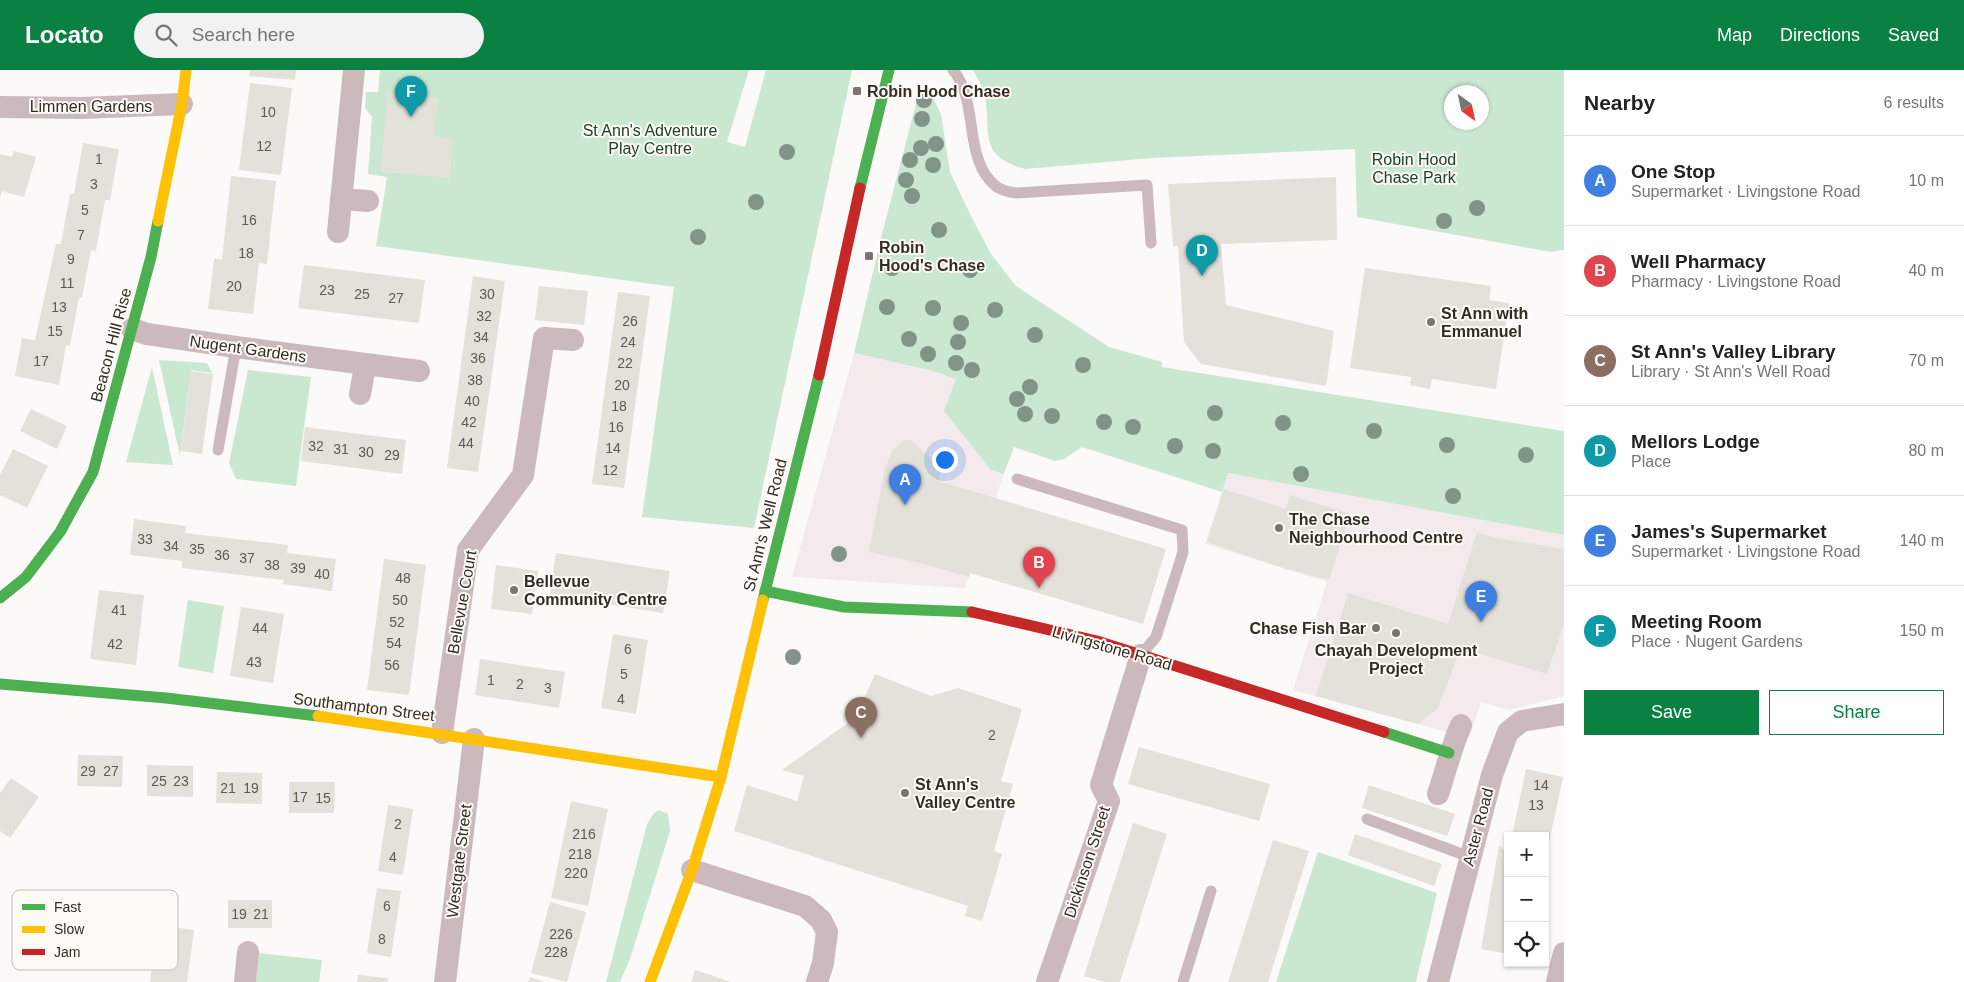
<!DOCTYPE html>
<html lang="en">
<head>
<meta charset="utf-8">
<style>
  :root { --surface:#fff; --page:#f2f2f2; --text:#222; --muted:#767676; --line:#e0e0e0; --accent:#0b8043 }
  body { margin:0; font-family:Helvetica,sans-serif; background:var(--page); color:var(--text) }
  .controls { position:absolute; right:15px; bottom:15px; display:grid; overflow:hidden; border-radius:0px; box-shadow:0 1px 4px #0004 }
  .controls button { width:45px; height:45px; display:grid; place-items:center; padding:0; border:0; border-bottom:1px solid var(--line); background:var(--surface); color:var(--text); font:25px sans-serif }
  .compass { position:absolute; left:1444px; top:15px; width:45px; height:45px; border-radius:50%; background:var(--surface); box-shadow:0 1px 4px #0004; rotate:147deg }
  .you { position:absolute; left:944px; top:389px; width:18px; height:18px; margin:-12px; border:4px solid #fff; border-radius:50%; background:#1a73e8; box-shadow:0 0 0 8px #1a73e833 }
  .badge { display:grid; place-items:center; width:32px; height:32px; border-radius:50%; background:var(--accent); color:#fff; font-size:16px; font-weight:700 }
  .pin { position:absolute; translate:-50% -41px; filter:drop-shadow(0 1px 2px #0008) }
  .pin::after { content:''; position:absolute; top:26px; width:18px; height:15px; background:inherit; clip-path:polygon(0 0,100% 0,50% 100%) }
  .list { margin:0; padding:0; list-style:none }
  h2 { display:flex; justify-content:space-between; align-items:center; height:65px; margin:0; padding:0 20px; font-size:21px }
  h2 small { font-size:16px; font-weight:400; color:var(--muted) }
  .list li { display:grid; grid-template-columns:32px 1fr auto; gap:15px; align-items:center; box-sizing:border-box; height:90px; padding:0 20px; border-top:1px solid var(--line) }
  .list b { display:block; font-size:19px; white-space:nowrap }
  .list p { margin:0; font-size:16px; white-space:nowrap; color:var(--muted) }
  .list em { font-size:16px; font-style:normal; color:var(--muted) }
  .actions { display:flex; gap:10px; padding:15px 20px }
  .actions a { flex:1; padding:11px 0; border:1px solid var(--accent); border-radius:0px; text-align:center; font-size:18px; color:var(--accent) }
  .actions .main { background:var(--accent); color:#fff }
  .icon { flex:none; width:28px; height:28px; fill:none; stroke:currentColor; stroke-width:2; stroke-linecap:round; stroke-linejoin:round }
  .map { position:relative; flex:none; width:1564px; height:912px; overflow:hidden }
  header { display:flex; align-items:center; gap:30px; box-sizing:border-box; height:70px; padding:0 25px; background:var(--accent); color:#fff }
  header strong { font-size:24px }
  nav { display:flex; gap:28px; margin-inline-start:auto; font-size:18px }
  .search { width:350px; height:45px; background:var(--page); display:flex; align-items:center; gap:12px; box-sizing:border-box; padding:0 18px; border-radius:28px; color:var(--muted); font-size:19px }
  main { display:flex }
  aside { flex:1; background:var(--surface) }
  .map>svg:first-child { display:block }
  .commercial { fill:#f4eaec }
  .green { fill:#cae7d2; fill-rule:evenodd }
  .building { fill:#e4e0da }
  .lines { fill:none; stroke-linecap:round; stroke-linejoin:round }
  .lane { stroke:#ccb9bb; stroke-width:11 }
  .street { stroke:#ccb9bb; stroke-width:22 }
  .fast { stroke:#4caf50; stroke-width:11 }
  .slow { stroke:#ffc107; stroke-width:11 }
  .jam { stroke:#c62828; stroke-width:11 }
  .tree { fill:#809587 }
  .poi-dot { fill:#79746e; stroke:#fefaf6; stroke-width:2 }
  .labels { text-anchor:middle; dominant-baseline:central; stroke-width:4; stroke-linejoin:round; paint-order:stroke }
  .number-label { font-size:14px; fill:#5e5951 }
  .poi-label { font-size:16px; font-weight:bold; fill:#322c23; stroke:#fefaf6; text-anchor:start }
  .street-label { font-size:16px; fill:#322c23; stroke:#fefaf6 }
  .park-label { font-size:16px; fill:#1b422a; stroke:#fefaf6 }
  .key { fill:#fefaf6; stroke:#c1bcb7; stroke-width:1 }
  .key-label { font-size:14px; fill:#322c23 }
</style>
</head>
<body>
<header>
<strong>Locato</strong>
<div class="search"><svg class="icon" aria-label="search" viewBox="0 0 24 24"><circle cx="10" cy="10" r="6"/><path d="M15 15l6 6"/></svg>Search here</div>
<nav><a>Map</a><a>Directions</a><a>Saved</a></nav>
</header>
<main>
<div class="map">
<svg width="1564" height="912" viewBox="0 0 1564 912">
  <rect width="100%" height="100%" fill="#fcfaf8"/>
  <g class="commercial">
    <polygon points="854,283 933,301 957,309 991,400 1004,404 965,518 792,507"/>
    <polygon points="1228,403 1564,465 1564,626 1509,640 1481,632 1469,668 1293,620 1327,512 1205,474"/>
  </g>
  <g class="green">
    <polygon points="380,0 749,0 727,72 745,77 766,0 852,0 754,458 642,447 674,217 376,176 387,107 368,104 372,47 365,38 366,22 378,22"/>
    <path d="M973,0H1564V180L1551,182L1357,147L1355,79L1152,88L1025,99C971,84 996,55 982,18C980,12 976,6 973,0ZM1452,22H1482V52H1452Z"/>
    <polygon points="920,18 931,24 941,44 950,102 970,144 991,184 1016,216 1109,277 1162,292 1162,297 1564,361 1564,465 1228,403 1222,422 1082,377 1064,389 1055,391 1014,377 1004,404 991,400 944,341 956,309 933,301 854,283 882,164"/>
    <polygon points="159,290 207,293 212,303 191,300 180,386"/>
    <polygon points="152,297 173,395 126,392"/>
    <polygon points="248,300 311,307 296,416 236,409 229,393"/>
    <polygon points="188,530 224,536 213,603 178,597"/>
    <polygon points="659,740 668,744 670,761 630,889 620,912 606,912 647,754 654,743"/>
    <polygon points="1318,782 1437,823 1416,912 1276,912"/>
    <polygon points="259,883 322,890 319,912 256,912"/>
  </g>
  <g class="building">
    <polygon points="250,0 296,0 295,10 249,6"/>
    <polygon points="250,13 292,18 281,105 239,100"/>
    <polygon points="387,23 438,28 434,66 453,68 450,108 381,102"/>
    <polygon points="83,73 119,79 110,130 105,130 96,181 91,180 82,228 79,227 70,276 66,275 59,315 15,306 22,268 35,270 56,174 61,174 70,124 74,124"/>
    <polygon points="14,81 36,87 24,127 2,121 0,127 0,84 12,87"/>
    <polygon points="231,106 276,111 267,194 259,193 253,244 208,239 214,189 222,189"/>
    <polygon points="1336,107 1337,170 1221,174 1226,235 1334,261 1326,316 1201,294 1184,272 1178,176 1173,176 1168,114"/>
    <polygon points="304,195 425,210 419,253 298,238"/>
    <polygon points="1365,198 1491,216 1489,230 1509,233 1496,319 1432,309 1430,319 1410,315 1411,307 1350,298"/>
    <polygon points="473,206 505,211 478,402 447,398"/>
    <polygon points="539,216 588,221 584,255 535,250"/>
    <polygon points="618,222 650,226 624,418 592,414"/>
    <polygon points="191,301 213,304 202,384 181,381"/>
    <polygon points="31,339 67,356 57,379 20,361"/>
    <polygon points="305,357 406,370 402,404 301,391"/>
    <polygon points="904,370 911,370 941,398 938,411 1166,479 1143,554 970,503 969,507 916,492 869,482 885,398 892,381"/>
    <polygon points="13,379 48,396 27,438 0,425 0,405"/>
    <polygon points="1224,419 1286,439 1290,425 1350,444 1329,510 1277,496 1207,472"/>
    <polygon points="134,449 186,456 185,463 288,475 287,483 336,489 332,521 283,514 284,510 182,498 182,491 130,485"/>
    <polygon points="1477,462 1492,467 1564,479 1564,554 1547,604 1461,578 1438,638 1418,654 1316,626 1348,523 1448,554"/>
    <polygon points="556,483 670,501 663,543 550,525"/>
    <polygon points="384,489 426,495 409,625 367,620"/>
    <polygon points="496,495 538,501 532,544 491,539"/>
    <polygon points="99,520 144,525 136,595 90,589"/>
    <polygon points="241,537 284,544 273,613 230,606"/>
    <polygon points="613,564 648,570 636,644 601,638"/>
    <polygon points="480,589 565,602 559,638 475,625"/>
    <polygon points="875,604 931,626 958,618 1022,639 1001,711 1013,714 994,781 1002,784 982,851 965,846 968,836 734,761 747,715 797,731 804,706 782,700 856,647"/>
    <polygon points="1139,677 1270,714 1259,751 1128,714"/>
    <polygon points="78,685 123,686 122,717 77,716"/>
    <polygon points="147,695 193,696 193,727 147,726"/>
    <polygon points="1526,699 1563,707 1546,786 1545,766 1512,766"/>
    <polygon points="217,702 262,703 262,734 216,733"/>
    <polygon points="11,708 39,727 10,768 0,761 0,723"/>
    <polygon points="289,712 335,712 334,743 289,743"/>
    <polygon points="1369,715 1455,744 1447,766 1362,738"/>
    <polygon points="571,731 608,739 588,836 551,828"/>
    <polygon points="388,735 413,739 403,805 378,801"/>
    <polygon points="1133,753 1167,764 1120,912 1105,912 1084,906"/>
    <polygon points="1355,764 1442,794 1434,816 1348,785"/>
    <polygon points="1273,770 1309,781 1268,912 1228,912"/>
    <polygon points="1499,775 1508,784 1508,884 1481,879"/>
    <polygon points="377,818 401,821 391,887 367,883"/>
    <rect x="228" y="830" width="44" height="28"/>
    <polygon points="550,832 586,842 567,912 531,903"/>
    <polygon points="157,855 194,860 187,912 150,912"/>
    <polygon points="695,900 731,912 691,912"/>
    <polygon points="358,905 388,908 388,912 357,912"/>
    <polygon points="530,907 544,912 528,912"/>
  </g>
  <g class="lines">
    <g class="lane">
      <path d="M953,0C980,32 962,91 997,117C1002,120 1009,122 1015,123L1147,115L1151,173"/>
      <polyline points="218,380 236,277"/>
      <polyline points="1017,409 1182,460 1183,482 1156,567 1141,585"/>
      <polyline points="1367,749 1470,787"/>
      <polyline points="1183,912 1211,821"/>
    </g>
    <g class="street">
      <polyline points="0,37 81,38 182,34"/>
      <polyline points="341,129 368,131"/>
      <polyline points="338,162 354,0"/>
      <polyline points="132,259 147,264 236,277 419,301"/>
      <polyline points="360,324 365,296"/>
      <polyline points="442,663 468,480 523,405 544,268 573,270"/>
      <path d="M1438,724C1446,700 1451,678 1461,655"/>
      <polyline points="692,800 805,836 821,850 827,862 823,893 817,912"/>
      <polyline points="245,912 248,882"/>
      <polyline points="445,912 474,669"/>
      <polyline points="1047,912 1109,731 1101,715 1141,585"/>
      <polyline points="1438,912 1492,705 1508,662 1522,651 1564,644"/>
      <polyline points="1557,912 1564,883"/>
    </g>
    <g class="fast">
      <polyline points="860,118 889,0"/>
      <polyline points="765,521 844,537 972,542"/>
      <polyline points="0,528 26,507 60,462 93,402 151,187 158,151"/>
      <polyline points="763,530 819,305"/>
      <polyline points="0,614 166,628 318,646"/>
      <polyline points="1384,662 1449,683"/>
    </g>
    <g class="slow">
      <polyline points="158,151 182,34 186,0"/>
      <polyline points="318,646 721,707"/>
      <polyline points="650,912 692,800 721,707 763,530"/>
    </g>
    <g class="jam">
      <polyline points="819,305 860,118"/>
      <polyline points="972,542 1097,571 1384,662"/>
    </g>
  </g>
  <g class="tree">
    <circle cx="924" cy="30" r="8"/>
    <circle cx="922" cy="49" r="8"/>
    <circle cx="936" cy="74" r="8"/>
    <circle cx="921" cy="78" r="8"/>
    <circle cx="787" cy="82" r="8"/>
    <circle cx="910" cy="90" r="8"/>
    <circle cx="933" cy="95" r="8"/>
    <circle cx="906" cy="110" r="8"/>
    <circle cx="912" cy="126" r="8"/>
    <circle cx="756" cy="132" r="8"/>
    <circle cx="1477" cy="138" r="8"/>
    <circle cx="1444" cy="151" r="8"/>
    <circle cx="939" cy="160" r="8"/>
    <circle cx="698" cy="167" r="8"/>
    <circle cx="892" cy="198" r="8"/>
    <circle cx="970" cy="200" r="8"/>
    <circle cx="887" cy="237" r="8"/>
    <circle cx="933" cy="238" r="8"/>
    <circle cx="995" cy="240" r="8"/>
    <circle cx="961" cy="253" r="8"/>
    <circle cx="1035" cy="265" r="8"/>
    <circle cx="909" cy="269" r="8"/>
    <circle cx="958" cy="272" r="8"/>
    <circle cx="928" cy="284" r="8"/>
    <circle cx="956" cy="293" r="8"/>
    <circle cx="1083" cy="295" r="8"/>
    <circle cx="972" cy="300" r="8"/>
    <circle cx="1030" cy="317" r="8"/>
    <circle cx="1017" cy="329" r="8"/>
    <circle cx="1215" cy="343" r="8"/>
    <circle cx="1025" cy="344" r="8"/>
    <circle cx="1052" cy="346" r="8"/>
    <circle cx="1104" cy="352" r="8"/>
    <circle cx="1283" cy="353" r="8"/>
    <circle cx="1133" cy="357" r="8"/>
    <circle cx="1374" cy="361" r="8"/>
    <circle cx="1447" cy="375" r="8"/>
    <circle cx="1175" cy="376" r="8"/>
    <circle cx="1213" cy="381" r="8"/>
    <circle cx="1526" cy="385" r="8"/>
    <circle cx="1301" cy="404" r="8"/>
    <circle cx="1453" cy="426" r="8"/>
    <circle cx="839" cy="484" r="8"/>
    <circle cx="793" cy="587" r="8"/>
  </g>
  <g class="poi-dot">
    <rect x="852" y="16" width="10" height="10" rx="2.5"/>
    <rect x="864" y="181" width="10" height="10" rx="2.5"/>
    <circle cx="1431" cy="252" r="5"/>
    <circle cx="1279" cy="458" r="5"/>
    <circle cx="514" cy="520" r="5"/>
    <circle cx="1376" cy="558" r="5"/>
    <circle cx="1396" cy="563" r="5"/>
    <circle cx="905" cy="723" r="5"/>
  </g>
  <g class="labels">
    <g class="number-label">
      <text x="268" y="42">10</text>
      <text x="264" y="76">12</text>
      <text x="99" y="89">1</text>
      <text x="94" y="114">3</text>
      <text x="85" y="140">5</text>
      <text x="249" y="150">16</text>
      <text x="81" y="165">7</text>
      <text x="246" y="183">18</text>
      <text x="71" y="189">9</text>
      <text x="67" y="213">11</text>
      <text x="234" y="216">20</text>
      <text x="327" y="220">23</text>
      <text x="362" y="224">25</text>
      <text x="487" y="224">30</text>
      <text x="396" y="228">27</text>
      <text x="59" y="237">13</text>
      <text x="484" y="246">32</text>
      <text x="630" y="251">26</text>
      <text x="55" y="261">15</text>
      <text x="481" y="267">34</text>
      <text x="628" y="272">24</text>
      <text x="478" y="288">36</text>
      <text x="41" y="291">17</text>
      <text x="625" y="293">22</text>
      <text x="475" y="310">38</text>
      <text x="622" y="315">20</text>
      <text x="472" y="331">40</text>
      <text x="619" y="336">18</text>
      <text x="469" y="352">42</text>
      <text x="616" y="357">16</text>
      <text x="466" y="373">44</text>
      <text x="316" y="376">32</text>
      <text x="613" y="378">14</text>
      <text x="341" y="379">31</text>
      <text x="366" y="382">30</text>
      <text x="392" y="385">29</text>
      <text x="610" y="400">12</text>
      <text x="145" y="469">33</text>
      <text x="171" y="476">34</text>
      <text x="197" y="479">35</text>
      <text x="222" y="485">36</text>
      <text x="247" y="488">37</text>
      <text x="272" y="495">38</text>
      <text x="298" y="498">39</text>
      <text x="322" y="504">40</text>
      <text x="403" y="508">48</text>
      <text x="400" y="530">50</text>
      <text x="119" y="540">41</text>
      <text x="397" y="552">52</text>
      <text x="260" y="558">44</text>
      <text x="394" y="573">54</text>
      <text x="115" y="574">42</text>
      <text x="628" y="579">6</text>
      <text x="254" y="592">43</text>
      <text x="392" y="595">56</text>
      <text x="624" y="604">5</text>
      <text x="491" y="610">1</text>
      <text x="520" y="614">2</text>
      <text x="548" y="618">3</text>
      <text x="621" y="629">4</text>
      <text x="992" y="665">2</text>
      <text x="88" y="701">29</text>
      <text x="111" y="701">27</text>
      <text x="159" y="711">25</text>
      <text x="181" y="711">23</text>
      <text x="1541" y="715">14</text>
      <text x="228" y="718">21</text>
      <text x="251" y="718">19</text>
      <text x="300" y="727">17</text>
      <text x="323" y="728">15</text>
      <text x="1536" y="735">13</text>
      <text x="398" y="754">2</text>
      <text x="584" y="764">216</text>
      <text x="580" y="784">218</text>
      <text x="393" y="787">4</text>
      <text x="576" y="803">220</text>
      <text x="387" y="836">6</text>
      <text x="239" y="844">19</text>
      <text x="261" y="844">21</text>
      <text x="561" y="864">226</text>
      <text x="382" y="869">8</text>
      <text x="556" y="882">228</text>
    </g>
    <g class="poi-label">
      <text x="867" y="21">Robin Hood Chase</text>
      <text x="879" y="177">Robin<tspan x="879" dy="18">Hood's Chase</tspan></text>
      <text x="1441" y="243">St Ann with<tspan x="1441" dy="18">Emmanuel</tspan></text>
      <text x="1289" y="449">The Chase<tspan x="1289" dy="18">Neighbourhood Centre</tspan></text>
      <text x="524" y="511">Bellevue<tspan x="524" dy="18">Community Centre</tspan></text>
      <text x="1366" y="558" text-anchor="end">Chase Fish Bar</text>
      <text x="1396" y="580" text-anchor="middle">Chayah Development<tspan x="1396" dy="18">Project</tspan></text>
      <text x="915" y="714">St Ann's<tspan x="915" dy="18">Valley Centre</tspan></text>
    </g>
    <g class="street-label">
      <text x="91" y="36">Limmen Gardens</text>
      <text transform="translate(111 275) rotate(-75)">Beacon Hill Rise</text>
      <text transform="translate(248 279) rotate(8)">Nugent Gardens</text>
      <text transform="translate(765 455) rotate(-76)">St Ann's Well Road</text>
      <text transform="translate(462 532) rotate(-80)">Bellevue Court</text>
      <text transform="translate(1112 578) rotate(16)">Livingstone Road</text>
      <text transform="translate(364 637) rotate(7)">Southampton Street</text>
      <text transform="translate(1478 757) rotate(-75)">Aster Road</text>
      <text transform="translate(459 791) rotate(-83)">Westgate Street</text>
      <text transform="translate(1087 792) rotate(-72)">Dickinson Street</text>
    </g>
    <g class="park-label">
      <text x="650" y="60">St Ann's Adventure<tspan x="650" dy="18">Play Centre</tspan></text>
      <text x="1414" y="89">Robin Hood<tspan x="1414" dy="18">Chase Park</tspan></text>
    </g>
  </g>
  <rect x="12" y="820" width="166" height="80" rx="8" class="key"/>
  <rect x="22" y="834" width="23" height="6" fill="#4caf50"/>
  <rect x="22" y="856" width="23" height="7" fill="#ffc107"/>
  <rect x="22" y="879" width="23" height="6" fill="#c62828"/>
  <g class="key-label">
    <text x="54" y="842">Fast</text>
    <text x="54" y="864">Slow</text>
    <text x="54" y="887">Jam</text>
  </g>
</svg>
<div class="controls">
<button>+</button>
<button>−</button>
<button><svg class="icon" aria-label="locate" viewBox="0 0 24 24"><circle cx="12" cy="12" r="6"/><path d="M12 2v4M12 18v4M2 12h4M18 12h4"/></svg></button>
</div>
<svg class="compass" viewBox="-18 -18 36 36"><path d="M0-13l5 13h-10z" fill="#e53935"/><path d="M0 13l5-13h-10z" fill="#767676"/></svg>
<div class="you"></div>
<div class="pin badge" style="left:905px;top:435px;background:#3f7fe0">A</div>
<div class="pin badge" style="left:1039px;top:518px;background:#e0444e">B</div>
<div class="pin badge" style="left:861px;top:668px;background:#8d6e63">C</div>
<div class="pin badge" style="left:1202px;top:206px;background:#0f9aa8">D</div>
<div class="pin badge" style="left:1481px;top:552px;background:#3f7fe0">E</div>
<div class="pin badge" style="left:411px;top:47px;background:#0f9aa8">F</div>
</div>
<aside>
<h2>Nearby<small>6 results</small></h2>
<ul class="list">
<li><span class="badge" style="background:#3f7fe0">A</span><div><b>One Stop</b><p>Supermarket · Livingstone Road</p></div><em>10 m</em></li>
<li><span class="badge" style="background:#e0444e">B</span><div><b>Well Pharmacy</b><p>Pharmacy · Livingstone Road</p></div><em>40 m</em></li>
<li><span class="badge" style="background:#8d6e63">C</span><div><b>St Ann's Valley Library</b><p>Library · St Ann's Well Road</p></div><em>70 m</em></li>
<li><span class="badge" style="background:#0f9aa8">D</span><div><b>Mellors Lodge</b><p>Place</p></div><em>80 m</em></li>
<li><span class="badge" style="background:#3f7fe0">E</span><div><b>James's Supermarket</b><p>Supermarket · Livingstone Road</p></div><em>140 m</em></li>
<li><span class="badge" style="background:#0f9aa8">F</span><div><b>Meeting Room</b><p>Place · Nugent Gardens</p></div><em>150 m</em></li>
</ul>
<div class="actions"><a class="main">Save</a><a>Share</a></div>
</aside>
</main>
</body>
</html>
